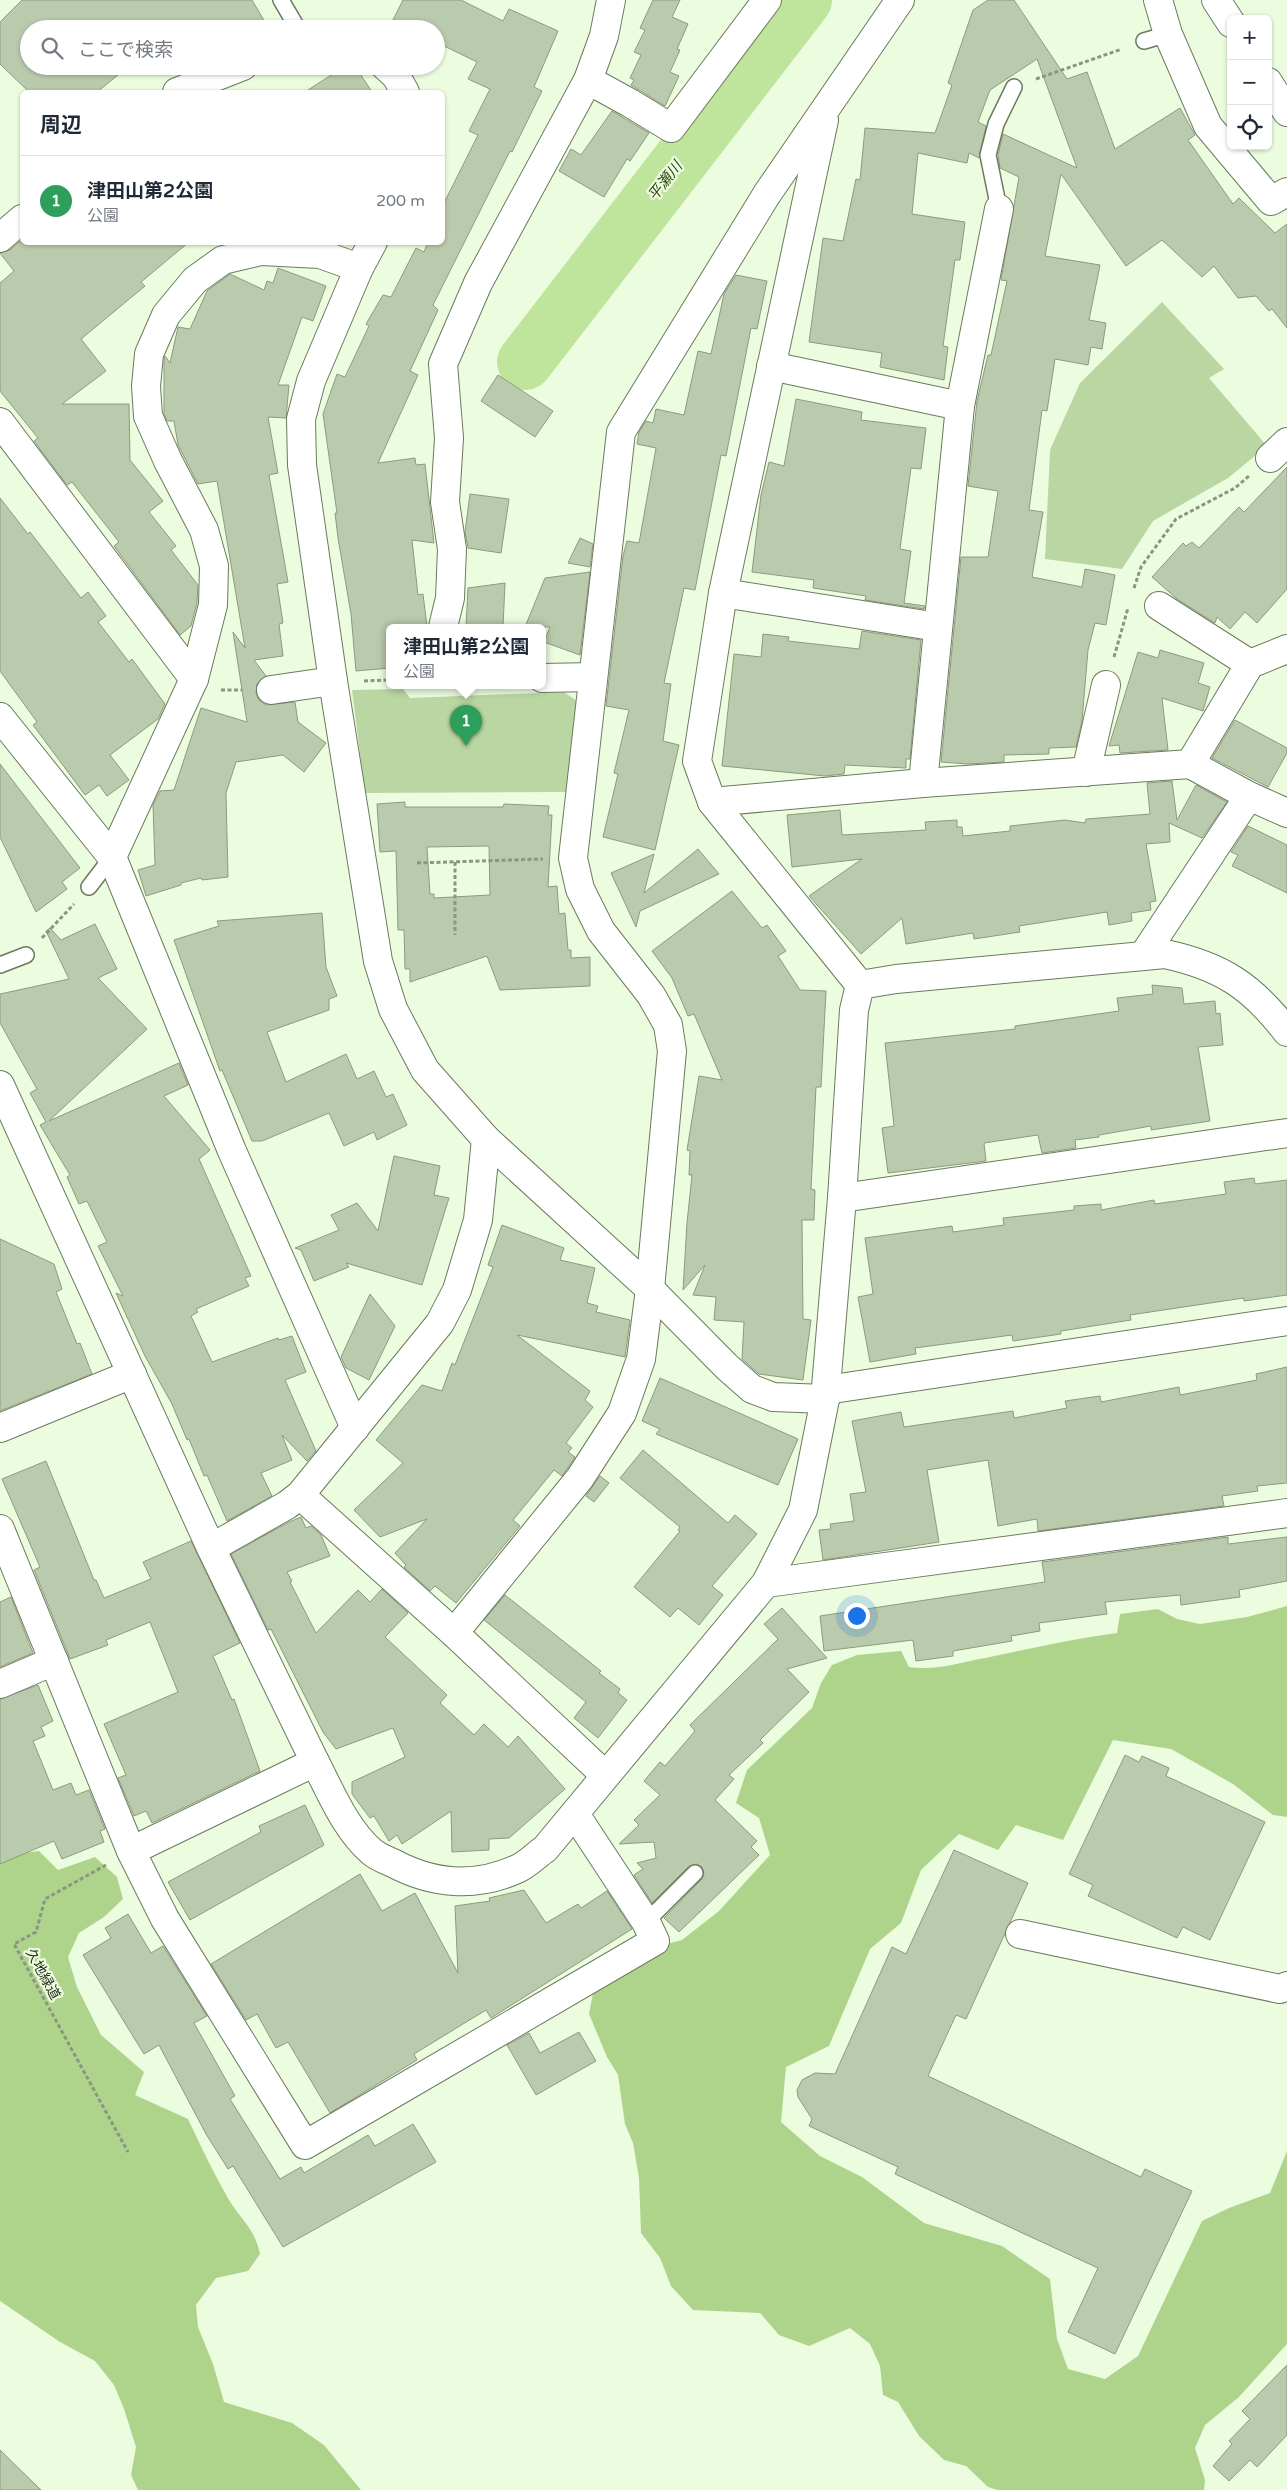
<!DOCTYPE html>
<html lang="ja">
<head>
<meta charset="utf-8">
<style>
  :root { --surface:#fff; --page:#f6f6f7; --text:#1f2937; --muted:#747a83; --line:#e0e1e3; --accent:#762c9e }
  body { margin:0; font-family:"Varela Round","Noto Sans JP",sans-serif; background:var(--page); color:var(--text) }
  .controls { position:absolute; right:15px; top:15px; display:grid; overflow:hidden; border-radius:8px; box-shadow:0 1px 4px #0004 }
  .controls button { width:45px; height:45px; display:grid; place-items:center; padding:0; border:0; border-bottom:1px solid var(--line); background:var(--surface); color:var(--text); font:25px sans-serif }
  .you { position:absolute; left:856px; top:1615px; width:18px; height:18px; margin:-12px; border:4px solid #fff; border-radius:50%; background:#1a73e8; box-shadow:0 0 0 8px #1a73e833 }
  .badge { display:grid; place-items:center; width:32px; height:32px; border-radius:50%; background:var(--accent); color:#fff; font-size:16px; font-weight:700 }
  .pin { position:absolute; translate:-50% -41px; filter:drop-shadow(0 1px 2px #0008) }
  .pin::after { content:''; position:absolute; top:26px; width:18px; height:15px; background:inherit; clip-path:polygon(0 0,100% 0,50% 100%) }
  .popup { position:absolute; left:386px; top:624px; width:160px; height:65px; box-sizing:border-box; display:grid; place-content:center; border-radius:8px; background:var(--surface); filter:drop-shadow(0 1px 4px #0005); font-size:16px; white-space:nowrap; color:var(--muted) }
  .popup b { font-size:19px; color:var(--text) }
  .popup::after { content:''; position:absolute; left:50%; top:100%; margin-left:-10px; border:10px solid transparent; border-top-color:var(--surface) }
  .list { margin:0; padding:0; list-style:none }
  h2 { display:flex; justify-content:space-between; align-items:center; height:65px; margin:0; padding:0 20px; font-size:21px }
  h2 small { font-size:16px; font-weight:400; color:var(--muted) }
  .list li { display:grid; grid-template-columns:32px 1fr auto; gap:15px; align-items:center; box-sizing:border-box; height:90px; padding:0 20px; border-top:1px solid var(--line) }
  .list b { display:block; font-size:19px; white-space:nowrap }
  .list p { margin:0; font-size:16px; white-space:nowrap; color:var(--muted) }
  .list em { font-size:16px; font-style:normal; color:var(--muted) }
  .icon { flex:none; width:28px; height:28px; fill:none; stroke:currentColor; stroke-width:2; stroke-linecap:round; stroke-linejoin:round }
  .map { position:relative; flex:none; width:1287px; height:2490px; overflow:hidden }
  .search { position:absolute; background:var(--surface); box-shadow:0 1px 4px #0004; left:20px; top:20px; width:425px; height:55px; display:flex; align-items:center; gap:12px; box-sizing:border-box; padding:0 18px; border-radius:28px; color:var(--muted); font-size:19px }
  .panel { position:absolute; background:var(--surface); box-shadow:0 1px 4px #0004; left:20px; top:90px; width:425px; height:155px; border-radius:8px }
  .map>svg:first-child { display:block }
  .green { fill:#bad6a2 }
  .forest { fill:#aed48b }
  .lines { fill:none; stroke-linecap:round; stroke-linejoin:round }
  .river { stroke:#bee59b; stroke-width:56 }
  .building { fill:#bacaac; stroke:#8c9b7f; fill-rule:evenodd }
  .service-casing { stroke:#6b7a5f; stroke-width:18 }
  .minor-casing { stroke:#6b7a5f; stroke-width:30 }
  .tertiary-casing { stroke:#6b7a5f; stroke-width:30 }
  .path { stroke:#8a9681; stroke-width:3; stroke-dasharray:4 2.5; stroke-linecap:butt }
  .service { stroke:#fff; stroke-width:15 }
  .minor { stroke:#fff; stroke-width:28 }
  .tertiary { stroke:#fff; stroke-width:28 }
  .labels { text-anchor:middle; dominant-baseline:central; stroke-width:4.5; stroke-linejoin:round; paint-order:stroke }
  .street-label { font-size:14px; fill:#282e23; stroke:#ecfddf }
  .water-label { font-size:15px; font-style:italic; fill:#2f4714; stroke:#ecfddf }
</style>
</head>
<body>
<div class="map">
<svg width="1287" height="2490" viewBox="0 0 1287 2490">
  <rect width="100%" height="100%" fill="#ecfddf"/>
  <g class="green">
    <polygon points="1162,302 1224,369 1209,378 1267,446 1228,478 1153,521 1122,569 1045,559 1050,450 1080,383"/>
    <polygon points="403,689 410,698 564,692 577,701 569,792 365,793 352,690"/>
  </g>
  <g class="forest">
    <path d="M1287,1606V1817L1273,1815L1233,1784L1171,1749L1113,1740L1063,1840L1016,1825L998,1850L959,1834L921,1870L901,1923L870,1949L829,2046L786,2067L781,2122L820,2156L862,2177L924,2223L1002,2246L1050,2279L1057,2339L1068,2369L1105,2379L1138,2356L1202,2221L1229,2208L1270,2193L1287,2151V2344L1239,2397L1205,2425L1195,2448L1205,2480L1204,2490H998L988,2487L966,2466L944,2460L919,2436L898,2402L883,2395L880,2366L870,2344L850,2328L809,2346L779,2335L760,2313L693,2310L671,2286L660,2258L641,2233L639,2178L633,2143L625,2124L618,2075L607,2057L589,2014L593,1993L648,1962L663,1945L682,1940L719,1911L770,1855L759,1818L736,1803L747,1770L812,1708L821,1683L832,1665L857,1655L901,1651L909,1667C937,1671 957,1663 985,1658C1029,1649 1072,1639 1117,1633L1120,1614L1158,1609L1177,1619L1200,1624L1247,1617Z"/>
    <path d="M39,1851L58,1870L95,1857L117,1877L123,1899L104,1917L79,1933L68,1957L77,1987L101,2035L144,2072L135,2095L188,2119C201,2147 214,2174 229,2200C242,2221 255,2229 260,2254L248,2271L216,2278L196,2305L198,2327L213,2364L224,2402L292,2423L324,2445L361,2490H138L131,2475L136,2447L124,2409L114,2385L95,2361L60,2342L0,2301V1856Z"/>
  </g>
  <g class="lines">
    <polyline class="river" points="525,362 804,0"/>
  </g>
  <g class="building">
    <polygon points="22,0 252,0 269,29 29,29 29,66 129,66 97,92 29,92 0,64 0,22"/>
    <polygon points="403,0 461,0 503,21 509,9 558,31 534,87 542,91 512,152 510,151 433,305 438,310 410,371 418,375 378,463 415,458 416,465 425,464 434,543 412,540 418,595 423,594 427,627 390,627 390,668 356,671 351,614 338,538 335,513 337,513 323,414 337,374 345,377 369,326 366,324 383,295 391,297 416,248 424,252 428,242 442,242 442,207 478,135 469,131 490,89 468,79 477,62 436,42 436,29 410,29 393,20"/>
    <polygon points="653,0 680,0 672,17 688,24 677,49 680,50 670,72 679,76 665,106 631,85 634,80 630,78 641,55 634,52 645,30 640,28"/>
    <polygon points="988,0 1014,0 1067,79 1087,72 1115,149 1180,108 1195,135 1188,140 1233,204 1239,198 1275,233 1287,224 1287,328 1272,309 1269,311 1256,296 1238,298 1214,266 1202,277 1162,240 1126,266 1061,174 1045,256 1100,265 1089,320 1106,323 1102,349 1091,347 1088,365 1055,359 1047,411 1042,410 1029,510 1043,512 1032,577 1082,587 1085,569 1115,575 1106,625 1095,623 1088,650 1082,721 1076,747 1049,748 1049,754 1004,755 1004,762 968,764 941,762 961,557 988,557 998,491 968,486 977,401 988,355 991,355 1007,281 1001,280 1019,177 1000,168 998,155 1003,134 1077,168 1037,59 990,90 978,122 986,126 979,158 969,153 967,163 918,153 912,214 965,222 960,260 955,260 943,346 948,347 944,380 880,367 882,353 809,342 823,238 843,241 856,179 860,180 865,128 935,133 952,85 948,83 973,10"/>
    <polygon points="345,66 355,66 372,92 305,92"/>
    <polygon points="612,111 649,133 630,161 627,159 604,197 559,171 571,149 581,155"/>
    <polygon points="19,242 189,242 141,282 145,286 81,339 106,371 62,404 129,404 130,460 163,501 149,512 176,546 171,550 198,585 197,603 191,626 180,635 114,546 119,542 72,482 67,485 34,441 38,438 0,391 0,283 14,271 0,253 10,250"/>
    <polygon points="278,268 326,286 313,321 302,317 278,385 289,385 286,418 268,417 278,473 269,475 288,582 277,584 283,623 279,624 283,656 254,660 266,676 257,684 256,692 258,699 266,705 295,702 298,722 326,743 304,772 283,755 236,762 226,793 228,877 202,880 201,878 181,883 181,885 146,896 138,870 155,865 153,805 160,791 174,790 201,708 247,722 233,632 245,648 217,481 198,484 178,445 174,421 167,421 164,414 164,358 165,356 170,363 178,327 190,329 207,291 230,274 264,290 267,281 273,283"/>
    <polygon points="736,275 767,281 757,329 751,328 726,456 721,455 695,590 684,588 664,683 671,684 663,741 679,745 655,850 603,837 618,774 614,773 629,710 606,706 623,556 627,541 639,543 656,448 637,444 639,432 646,421 653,423 656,409 684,415 698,351 711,354 724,294"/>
    <polygon points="498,375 553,411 535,437 481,401"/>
    <polygon points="796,399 862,412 861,420 926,428 921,469 911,468 900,549 911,551 904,603 925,606 924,609 865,600 866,596 813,588 814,580 752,572 761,495 769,462 784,466"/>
    <polygon points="1287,467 1287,589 1257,623 1245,612 1230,629 1217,617 1215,623 1177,599 1152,577 1183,543 1186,546 1192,542 1199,548 1239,507 1244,512"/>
    <polygon points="470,494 509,499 501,553 468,548 465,532"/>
    <polygon points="0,498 28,534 30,532 81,598 88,592 106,616 98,622 129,662 132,659 165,704 158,719 110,755 129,780 107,796 99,785 85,795 33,725 37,722 0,671"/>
    <polygon points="580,538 593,544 590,567 568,563"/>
    <polygon points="590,572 580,655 544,642 550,627 525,627 545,578"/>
    <polygon points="505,583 503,627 466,627 468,588"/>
    <polygon points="862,631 921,640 910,759 906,759 906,768 845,765 844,774 825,776 722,766 734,654 761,657 763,634 789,637 788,641 859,649"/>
    <polygon points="1160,650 1204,663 1198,683 1210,687 1203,711 1162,698 1168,750 1120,753 1119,745 1109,746 1138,652 1158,658"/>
    <polygon points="1235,720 1287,748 1287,753 1268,787 1212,758"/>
    <polygon points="0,764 80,868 62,882 67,889 36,912 0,837"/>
    <polygon points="1172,781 1177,820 1196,785 1227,802 1202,838 1169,823 1170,842 1146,844 1156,901 1150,902 1151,910 1131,913 1132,921 1109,925 1107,912 1019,926 1020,932 974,939 973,933 906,944 902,918 861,954 809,896 862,859 792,867 787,815 840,810 842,835 926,830 925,822 957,820 957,827 962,827 963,836 1010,831 1010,826 1065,820 1085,823 1086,819 1150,814 1147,783"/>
    <path d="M405,802V807H503L504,804L549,806L548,815H552L548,887L557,886L559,914L565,913L568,950H571V958L590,957V986L500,990L487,956L410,982V969H405L404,930H398L396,851L380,852L377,804ZM489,846L490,895L434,898V894H430L427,847Z"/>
    <polygon points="1248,826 1287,845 1287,893 1232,866 1238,855 1231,852"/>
    <polygon points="698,849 719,874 640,911 636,927 611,873 654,854 644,893"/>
    <polygon points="732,891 762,928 767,925 786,951 778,956 800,990 826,991 821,1087 816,1087 811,1189 815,1190 814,1220 802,1220 803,1319 811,1320 803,1380 759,1374 742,1359 744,1322 714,1320 716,1297 693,1295 705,1265 683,1290 687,1223 692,1175 689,1175 690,1151 687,1150 699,1076 722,1080 694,1014 688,1016 672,978 652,951"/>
    <polygon points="322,913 326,967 337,996 329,999 329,1010 267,1032 286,1082 346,1054 357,1079 374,1071 386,1097 393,1094 407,1125 377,1140 374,1132 344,1146 329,1113 262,1141 252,1141 222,1070 220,1071 174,940 219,926 217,921"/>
    <polygon points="95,924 117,969 98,978 147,1029 49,1121 179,1063 188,1085 164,1096 210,1150 199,1159 251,1276 245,1278 249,1286 196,1309 198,1312 191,1316 212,1362 278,1338 279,1340 292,1336 306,1372 285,1380 316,1451 307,1461 282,1435 292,1460 261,1473 272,1496 227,1521 207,1475 204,1476 189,1439 187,1440 172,1404 145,1356 116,1293 123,1296 98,1246 107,1242 87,1201 79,1204 67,1177 70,1175 40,1125 46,1122 30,1093 37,1089 0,1023 0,994 69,979 46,931 50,928 61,940"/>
    <polygon points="1152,985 1182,988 1184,1004 1215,1001 1216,1014 1220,1013 1223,1045 1198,1047 1210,1121 1151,1130 1151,1126 1099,1135 1099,1137 1075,1140 1076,1148 1042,1153 1038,1135 984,1143 986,1161 888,1173 882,1128 894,1126 885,1043 1015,1029 1015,1026 1119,1011 1117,998 1153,994"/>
    <polygon points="394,1156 440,1166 434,1195 449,1198 422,1285 346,1263 349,1267 314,1281 301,1250 295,1248 339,1230 331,1215 357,1203 378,1231"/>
    <polygon points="1254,1178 1255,1184 1287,1180 1287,1295 1244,1301 1244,1298 1130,1315 1131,1320 1061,1331 1061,1334 1013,1341 1012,1335 915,1348 916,1354 870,1362 858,1297 873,1294 865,1238 952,1226 953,1232 1004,1225 1003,1218 1074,1210 1074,1206 1101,1204 1101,1210 1154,1200 1155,1204 1226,1194 1224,1182"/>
    <polygon points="502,1225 564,1248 560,1260 595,1268 587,1303 598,1306 596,1312 630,1320 625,1357 517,1335 590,1391 585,1400 593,1407 566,1443 572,1448 568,1452 575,1457 567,1469 562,1476 554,1470 513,1520 520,1526 456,1603 435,1586 430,1591 404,1567 406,1565 395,1553 427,1519 380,1537 354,1510 403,1463 376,1440 422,1385 442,1391 452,1363 455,1365 493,1267 488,1265"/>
    <polygon points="0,1239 54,1264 62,1289 56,1292 77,1344 80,1343 92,1374 0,1411"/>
    <polygon points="370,1294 395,1326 369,1380 346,1368 341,1357"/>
    <polygon points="1287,1367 1287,1483 1257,1486 1258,1491 1222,1496 1224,1506 1038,1531 1037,1519 998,1526 988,1460 927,1470 939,1542 823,1560 819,1530 831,1529 830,1524 854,1521 850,1494 866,1492 852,1421 901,1412 904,1427 1013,1411 1014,1418 1067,1408 1065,1401 1100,1396 1101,1402 1179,1387 1180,1395 1257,1380 1256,1374"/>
    <polygon points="660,1378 798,1439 778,1485 656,1434 660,1429 642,1421"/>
    <polygon points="643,1450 728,1523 735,1515 757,1534 712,1586 723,1595 699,1625 678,1608 670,1617 634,1587 680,1531 678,1530 680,1527 620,1478"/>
    <polygon points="46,1461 94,1580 96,1580 104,1598 151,1579 143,1562 191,1541 240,1643 213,1656 232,1700 234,1699 260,1771 152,1823 146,1811 134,1816 118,1778 126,1775 104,1724 178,1692 150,1622 106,1640 108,1645 70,1659 34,1570 40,1567 2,1479"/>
    <polygon points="600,1476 609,1483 594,1502 586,1496"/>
    <polygon points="301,1517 306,1528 311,1526 321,1535 330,1556 287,1572 292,1581 290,1582 316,1633 358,1590 370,1602 382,1589 408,1613 385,1637 447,1695 440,1703 474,1735 484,1724 508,1747 518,1736 565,1789 509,1838 489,1839 489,1850 452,1852 451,1811 402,1844 397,1835 389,1841 374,1816 370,1818 352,1794 352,1782 405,1757 393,1728 336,1749 323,1732 271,1629 268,1630 231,1554 289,1522"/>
    <polygon points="1228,1537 1228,1544 1287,1537 1287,1581 1239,1590 1240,1597 1181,1605 1180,1595 1105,1602 1107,1614 1039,1623 1040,1631 1011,1636 1012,1641 953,1651 953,1656 916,1661 913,1640 824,1651 820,1616 1045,1582 1042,1562"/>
    <polygon points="505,1595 601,1671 599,1673 620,1689 618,1693 627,1700 598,1738 574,1718 586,1702 484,1620"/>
    <polygon points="11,1597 33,1653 0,1667 0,1602"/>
    <polygon points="782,1608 827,1658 787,1669 809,1692 760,1740 763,1743 729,1775 734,1779 715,1800 757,1841 751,1847 759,1855 679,1932 664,1918 702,1879 704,1875 702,1867 697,1864 689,1866 652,1903 634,1875 643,1869 637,1863 656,1858 654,1842 619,1844 639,1825 634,1820 660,1795 644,1781 660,1762 665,1766 695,1731 690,1725 778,1639 764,1624"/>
    <polygon points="38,1685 53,1721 41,1727 45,1736 33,1741 53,1790 71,1783 76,1795 89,1790 105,1829 100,1831 104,1842 62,1859 54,1841 0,1864 0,1699"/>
    <polygon points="1125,1755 1139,1762 1142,1756 1169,1768 1166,1776 1265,1822 1210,1940 1183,1927 1177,1938 1088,1896 1093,1885 1069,1874"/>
    <polygon points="305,1805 324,1845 190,1920 168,1882 261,1832 259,1826"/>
    <polygon points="954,1850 1028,1883 966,2019 956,2015 928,2076 1141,2177 1145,2169 1192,2191 1115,2354 1068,2332 1098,2268 895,2174 898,2167 809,2126 812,2119 798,2097 797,2090 802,2080 815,2073 835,2074 892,1947 906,1954"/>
    <polygon points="360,1874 382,1911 415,1893 458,1973 455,1906 490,1901 489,1898 524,1890 546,1923 578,1904 581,1908 607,1891 632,1929 491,2018 486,2010 414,2054 417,2060 330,2113 288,2042 276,2048 257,2014 246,2020 211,1964"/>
    <polygon points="128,1914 151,1953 163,1946 207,2016 194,2023 235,2096 230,2099 280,2179 301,2167 304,2173 368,2135 375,2146 413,2124 436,2162 283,2247 233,2166 228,2169 206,2134 159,2045 144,2054 83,1955 111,1938 105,1928"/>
    <polygon points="579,2032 596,2061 536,2095 507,2045 529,2033 540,2053"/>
    <polygon points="1287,2365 1287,2435 1257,2467 1250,2460 1229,2481 1213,2466 1232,2444 1229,2441 1250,2419 1242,2411"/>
    <polygon points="0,2450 41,2490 0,2490"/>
  </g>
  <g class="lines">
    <defs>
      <g id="service">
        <polyline points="281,0 298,29"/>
        <polyline points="1144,41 1168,34"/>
        <polyline points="999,209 988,155 996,124 1014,87"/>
        <polyline points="89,887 112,857"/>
        <polyline points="0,965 26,955"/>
        <polyline points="646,1922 695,1873"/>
      </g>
      <g id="minor">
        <polyline points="1158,0 1168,34 1208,126 1271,201 1287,192"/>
        <polyline points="385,66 396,76 405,92"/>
        <polyline points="588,80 630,103 671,128 767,0"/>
        <polyline points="177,92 243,66"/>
        <polyline points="824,120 723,593 697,761 712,802 860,985"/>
        <polyline points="0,238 22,219"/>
        <polyline points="373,242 359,268 311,381 301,419 302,465 333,681 378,961 393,1009 425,1070 486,1139 650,1289 727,1367 752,1389 773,1397 825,1399"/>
        <polyline points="771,366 960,406"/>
        <polyline points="0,422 194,679"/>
        <polyline points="1270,458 1287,442"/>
        <polyline points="723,593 938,627"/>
        <polyline points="1159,606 1250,664"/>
        <polyline points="443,627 450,598 452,549 445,502 449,438 443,364 478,283 588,80 604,36 611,0"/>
        <polyline points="542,678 593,677"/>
        <polyline points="271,690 333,681"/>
        <polyline points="0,717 112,857 232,1151 355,1428"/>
        <polyline points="1190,764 1250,664 1287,649"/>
        <polyline points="1086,772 1106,685"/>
        <polyline points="923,783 960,406 999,209"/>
        <polyline points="712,802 923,783 1190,764 1249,796 1287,813"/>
        <polyline points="112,857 194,679 213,605 214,566 204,530 168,461 148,416 146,386 149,354 166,315 195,280 223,260 261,251 320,254 359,268"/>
        <polyline points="1143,956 1249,796"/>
        <polyline points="0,1085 211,1548 315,1762 131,1851"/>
        <polyline points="842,1198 1287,1133"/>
        <polyline points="826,1390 1287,1321"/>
        <polyline points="0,1428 132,1374"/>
        <polyline points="300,1495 454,1633 605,1775"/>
        <polyline points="0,1529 131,1851 165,1919 305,2145 655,1941 646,1922 575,1814"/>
        <polyline points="211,1548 287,1505 300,1495 440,1323 457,1290 478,1220 486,1139"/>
        <polyline points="766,1583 1287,1513"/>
        <polyline points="454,1633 580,1478 622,1413 641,1359 650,1289 672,1051 668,1025 651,995 601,931 580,889 573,858 621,432 767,194 900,0"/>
        <polyline points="0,1684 54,1661"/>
        <polyline points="1020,1934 1280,1989 1287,1986"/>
      </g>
      <g id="tertiary">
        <polyline points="1216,0 1231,23"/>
        <polyline points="1268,82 1287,112"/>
        <path d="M315,1762C331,1793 346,1830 372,1852C378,1857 386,1860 393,1863C432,1884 475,1888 517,1869C527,1865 536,1855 545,1849L766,1583L803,1510L825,1399L842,1198L854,1010L860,985L896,979L1165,954C1221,966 1252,986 1287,1032"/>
      </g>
    </defs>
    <use href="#service" class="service-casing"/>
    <use href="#minor" class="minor-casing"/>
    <use href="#tertiary" class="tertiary-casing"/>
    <g class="path">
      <polyline points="1036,79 1122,49"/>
      <polyline points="1134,588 1141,567 1176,519 1235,488 1249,476"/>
      <polyline points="1114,657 1128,608"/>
      <polyline points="364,681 390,680"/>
      <polyline points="221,690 242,690"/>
      <polyline points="455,862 455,935"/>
      <polyline points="417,863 543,859"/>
      <polyline points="42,938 74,904"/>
      <polyline points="106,1865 45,1899 36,1932 14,1944 128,2152"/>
    </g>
    <use href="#service" class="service"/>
    <use href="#minor" class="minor"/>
    <use href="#tertiary" class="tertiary"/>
  </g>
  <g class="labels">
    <g class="street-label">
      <text transform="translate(43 1974) rotate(61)">久地緑道</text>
    </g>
    <g class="water-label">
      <text transform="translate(665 181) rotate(-52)">平瀬川</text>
    </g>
  </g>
</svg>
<div class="controls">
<button>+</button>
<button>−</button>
<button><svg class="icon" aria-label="locate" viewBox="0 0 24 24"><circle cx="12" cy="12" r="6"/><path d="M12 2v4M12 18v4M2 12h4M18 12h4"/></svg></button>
</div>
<div class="you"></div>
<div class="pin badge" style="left:466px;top:746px;background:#2e9e5b">1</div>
<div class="popup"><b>津田山第2公園</b>公園</div>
<div class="search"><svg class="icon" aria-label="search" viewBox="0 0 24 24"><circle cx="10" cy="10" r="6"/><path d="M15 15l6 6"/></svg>ここで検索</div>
<section class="panel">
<h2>周辺<small></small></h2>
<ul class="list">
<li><span class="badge" style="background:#2e9e5b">1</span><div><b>津田山第2公園</b><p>公園</p></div><em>200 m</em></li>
</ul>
</section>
</div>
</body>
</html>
